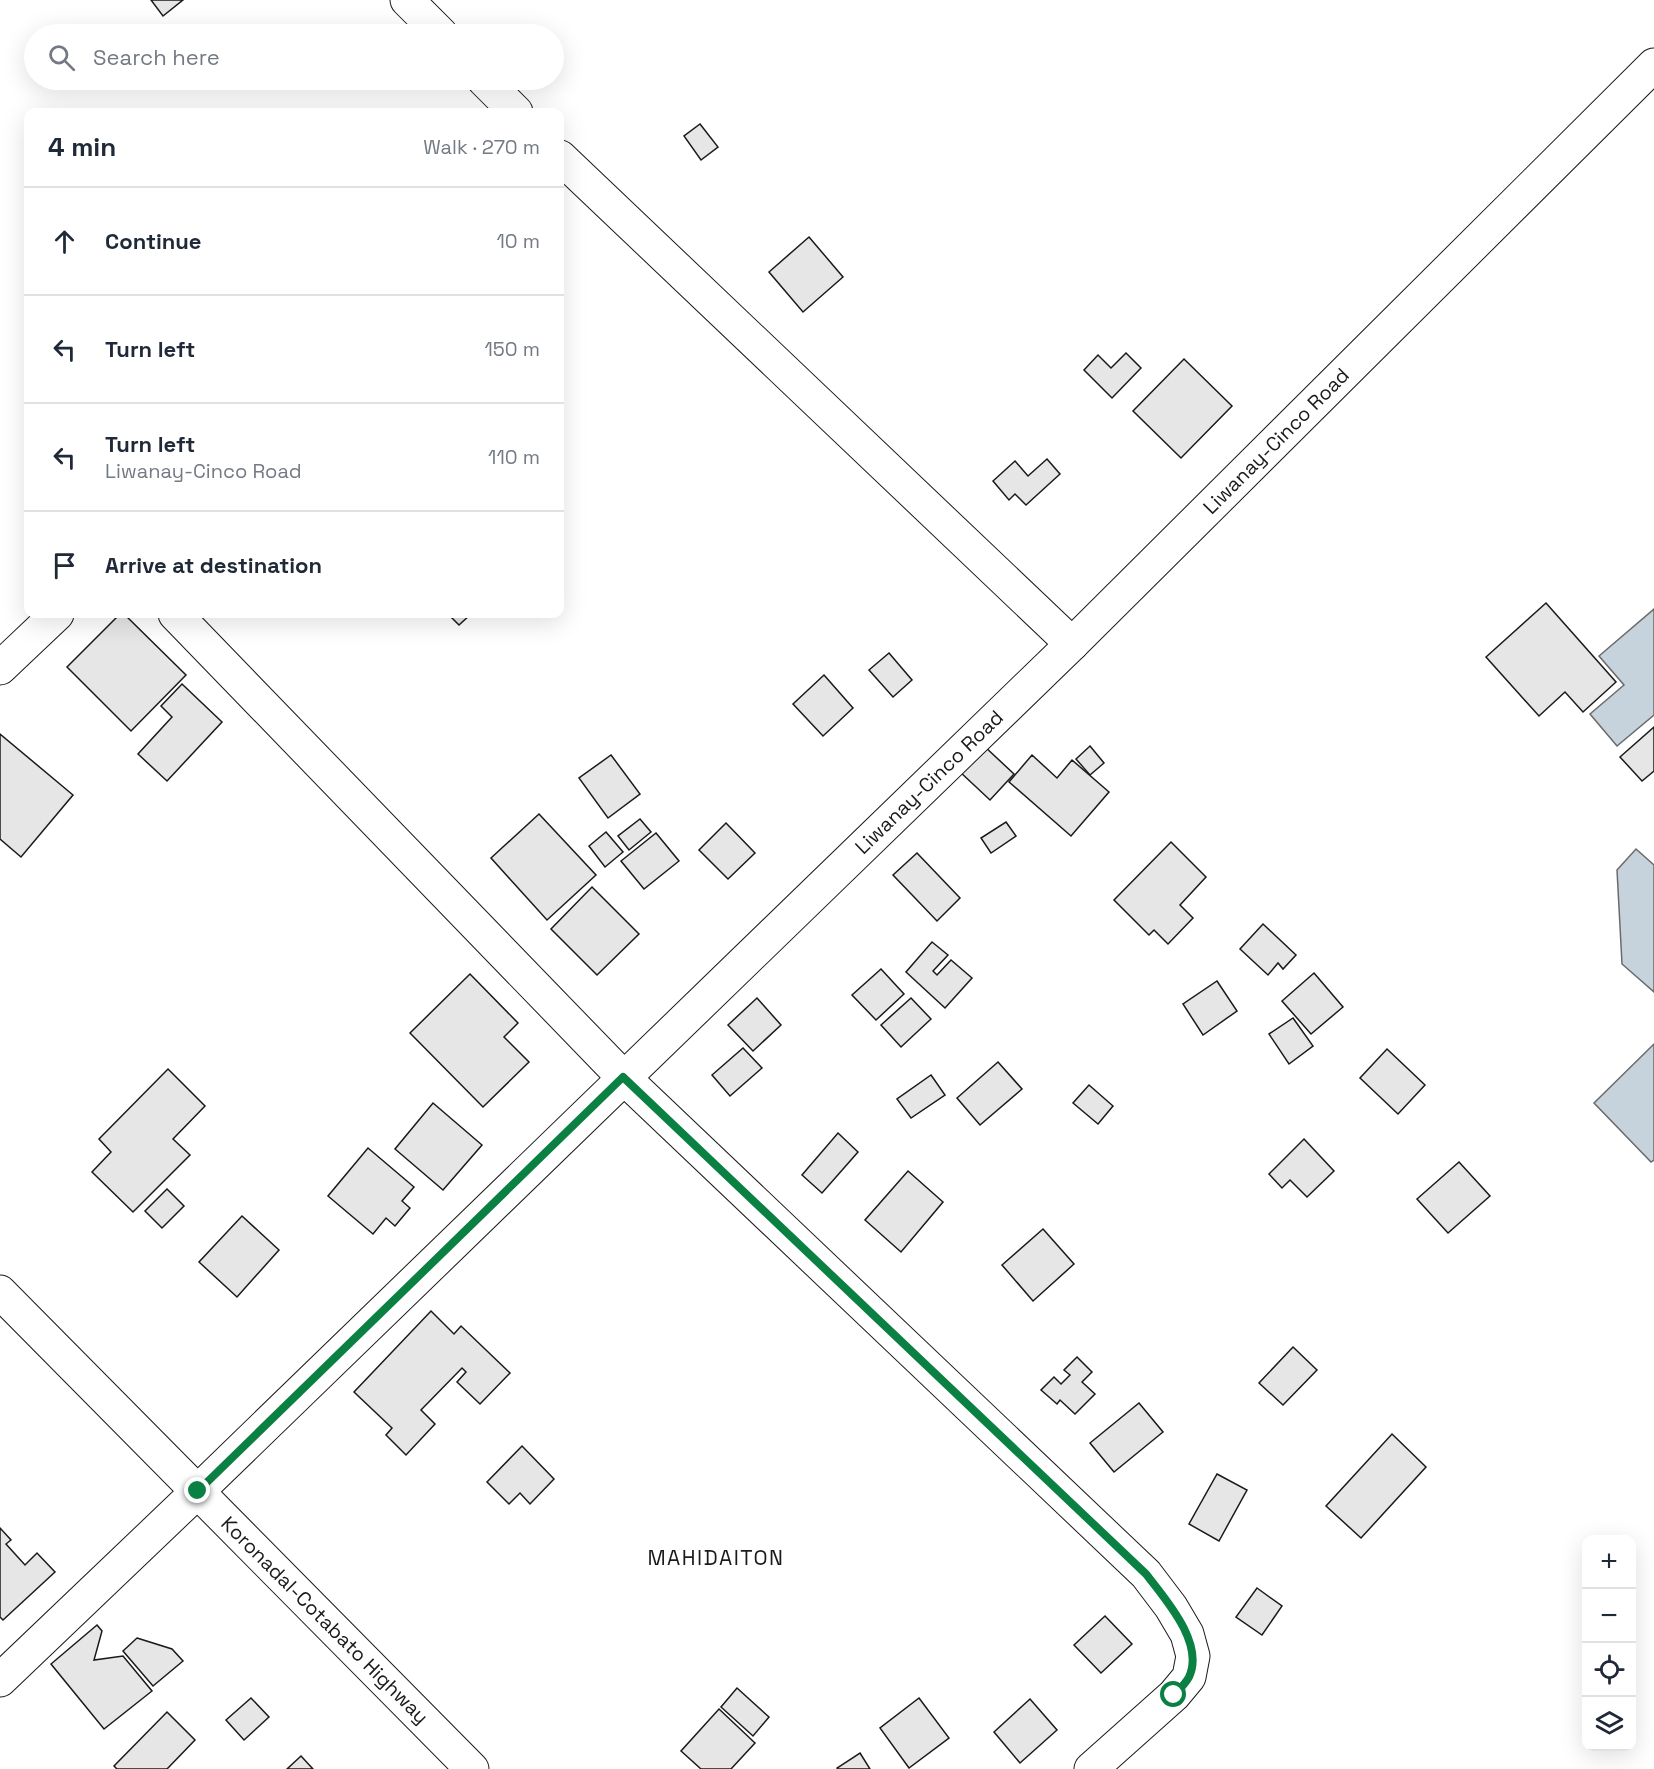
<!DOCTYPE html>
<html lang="en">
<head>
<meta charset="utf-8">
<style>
  :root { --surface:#fff; --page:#f6f6f7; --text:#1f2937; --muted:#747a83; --line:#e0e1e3 }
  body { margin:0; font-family:"Space Grotesk",sans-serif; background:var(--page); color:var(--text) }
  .controls { position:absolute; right:18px; bottom:18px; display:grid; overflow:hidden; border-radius:12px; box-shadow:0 6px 24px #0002 }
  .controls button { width:54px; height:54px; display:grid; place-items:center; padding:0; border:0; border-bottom:2px solid var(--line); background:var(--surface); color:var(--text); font:30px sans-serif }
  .stop { position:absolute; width:18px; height:18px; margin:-14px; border:4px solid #0b8043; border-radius:50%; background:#fff }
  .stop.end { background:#0b8043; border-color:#fff; box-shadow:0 2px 6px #0008 }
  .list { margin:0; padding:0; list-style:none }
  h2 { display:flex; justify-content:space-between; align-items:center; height:78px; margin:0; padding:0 24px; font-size:26px }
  h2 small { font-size:20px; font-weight:400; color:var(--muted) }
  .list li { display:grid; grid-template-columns:39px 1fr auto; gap:18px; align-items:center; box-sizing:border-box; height:108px; padding:0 24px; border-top:2px solid var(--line) }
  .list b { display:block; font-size:22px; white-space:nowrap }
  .list p { margin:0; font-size:20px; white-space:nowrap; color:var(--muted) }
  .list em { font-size:20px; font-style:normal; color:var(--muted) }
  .icon { flex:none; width:33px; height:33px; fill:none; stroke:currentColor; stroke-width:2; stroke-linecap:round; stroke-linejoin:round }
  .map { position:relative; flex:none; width:1654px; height:1769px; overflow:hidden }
  .search { position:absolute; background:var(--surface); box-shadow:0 6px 24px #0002; left:24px; top:24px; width:540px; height:66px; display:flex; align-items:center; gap:15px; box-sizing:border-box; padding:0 21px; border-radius:33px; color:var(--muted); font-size:22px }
  .panel { position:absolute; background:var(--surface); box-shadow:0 6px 24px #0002; left:24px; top:108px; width:540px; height:510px; border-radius:12px }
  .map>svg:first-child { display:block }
  .water { fill:#c6d2dc; stroke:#6a6a6a; stroke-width:1.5 }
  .building { fill:#e6e6e6; stroke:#1a1a1a; stroke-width:1.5 }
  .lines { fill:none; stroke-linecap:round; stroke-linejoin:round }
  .minor-casing { stroke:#1a1a1a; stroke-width:35 }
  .tertiary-casing { stroke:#1a1a1a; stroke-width:35 }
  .trunk-casing { stroke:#1a1a1a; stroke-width:35 }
  .minor { stroke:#fff; stroke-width:33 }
  .tertiary { stroke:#fff; stroke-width:33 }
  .trunk { stroke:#fff; stroke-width:33 }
  .route { stroke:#0b8043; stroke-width:8 }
  .labels { text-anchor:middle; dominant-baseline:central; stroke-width:4.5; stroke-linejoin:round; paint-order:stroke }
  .street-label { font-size:20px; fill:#1a1a1a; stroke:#fff }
  .neighbourhood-label { font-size:21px; letter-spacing:1.5px; fill:#1a1a1a; stroke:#fff }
</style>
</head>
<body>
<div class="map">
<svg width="1654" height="1769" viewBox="0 0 1654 1769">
  <rect width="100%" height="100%" fill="#fff"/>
  <g class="water">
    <polygon points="1654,609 1654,715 1617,746 1590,714 1624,685 1599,656"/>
    <polygon points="1636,849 1654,865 1654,992 1622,964 1617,870"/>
    <polygon points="1654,1044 1654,1160 1651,1162 1594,1103"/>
  </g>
  <g class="building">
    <polygon points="151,0 183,0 163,16"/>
    <polygon points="700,124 718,147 701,160 684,136"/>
    <polygon points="809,237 843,277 803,312 769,272"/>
    <polygon points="1126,353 1141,368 1112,398 1084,370 1098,355 1111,368"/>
    <polygon points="1184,359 1232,406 1181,458 1133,411"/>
    <polygon points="1047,459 1060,474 1026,505 1015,494 1009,500 993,481 1015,461 1028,476"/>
    <polygon points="1546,603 1616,682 1583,712 1565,692 1539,716 1486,657"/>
    <polygon points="120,614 124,614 186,675 131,731 67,667"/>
    <polygon points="448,614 471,614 459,625"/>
    <polygon points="889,653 912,680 893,697 869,670"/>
    <polygon points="824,675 853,708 823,736 793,704"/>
    <polygon points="182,684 222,722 167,781 138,754 172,717 161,706"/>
    <polygon points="1654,727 1654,771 1642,781 1620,757"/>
    <polygon points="0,734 73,795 21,857 0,839"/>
    <polygon points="983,745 1014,774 990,800 959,771"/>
    <polygon points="1090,746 1104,763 1090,775 1076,759"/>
    <polygon points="611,755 640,794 608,818 579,778"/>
    <polygon points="1032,755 1057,778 1072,760 1109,792 1071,836 1009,782"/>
    <polygon points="539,814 596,875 547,920 491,858"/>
    <polygon points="640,819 651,832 629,850 618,836"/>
    <polygon points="1006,822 1016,836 991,853 981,838"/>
    <polygon points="726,823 755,853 728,879 699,850"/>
    <polygon points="606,832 623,852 605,867 589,846"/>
    <polygon points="656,833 679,861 644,889 621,861"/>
    <polygon points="1171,842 1206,877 1180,905 1193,918 1168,944 1154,930 1149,935 1114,900"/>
    <polygon points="917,853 960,898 937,921 893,875"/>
    <polygon points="592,887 639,934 597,975 551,929"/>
    <polygon points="1263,924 1296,955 1283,969 1278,963 1268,975 1240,949"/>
    <polygon points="932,942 948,955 933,971 937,975 951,960 972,978 945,1008 906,972"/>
    <polygon points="881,969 904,994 876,1020 852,995"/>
    <polygon points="1314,973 1343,1007 1311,1034 1282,1001"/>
    <polygon points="470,974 518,1023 504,1037 529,1062 483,1107 410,1033"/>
    <polygon points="1217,981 1237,1011 1203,1035 1183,1004"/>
    <polygon points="757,998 781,1025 753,1051 728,1025"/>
    <polygon points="911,998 931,1019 901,1047 881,1025"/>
    <polygon points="1293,1018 1313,1046 1289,1064 1269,1034"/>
    <polygon points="743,1048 762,1068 730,1096 712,1075"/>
    <polygon points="1387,1049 1425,1085 1398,1114 1360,1078"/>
    <polygon points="998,1062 1022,1089 980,1125 957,1098"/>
    <polygon points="168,1069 205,1106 173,1139 190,1155 133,1212 92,1172 111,1152 99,1139"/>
    <polygon points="931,1075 945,1095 911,1118 897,1099"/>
    <polygon points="1089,1085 1113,1106 1098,1124 1073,1103"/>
    <polygon points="433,1103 482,1145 443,1190 395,1149"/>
    <polygon points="838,1133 858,1152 822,1193 802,1175"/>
    <polygon points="1304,1139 1334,1171 1307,1197 1290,1180 1282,1188 1269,1174"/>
    <polygon points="368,1148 414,1187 402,1201 410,1208 395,1226 386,1218 373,1234 328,1196"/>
    <polygon points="1459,1162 1490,1196 1448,1233 1417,1199"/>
    <polygon points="908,1171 943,1202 901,1252 865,1220"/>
    <polygon points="167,1189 184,1206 162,1228 145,1211"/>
    <polygon points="242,1216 279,1250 237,1297 199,1262"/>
    <polygon points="1043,1229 1074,1264 1033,1301 1002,1265"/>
    <polygon points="431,1311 454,1334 461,1326 510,1373 480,1404 457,1382 466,1372 462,1368 421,1410 435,1424 406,1455 386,1435 392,1428 354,1392"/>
    <polygon points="1293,1347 1317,1370 1283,1405 1259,1383"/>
    <polygon points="1077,1357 1092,1372 1082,1382 1095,1394 1075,1414 1060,1400 1057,1404 1041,1390 1054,1377 1061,1384 1070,1375 1064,1370"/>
    <polygon points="1139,1403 1163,1432 1114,1472 1090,1443"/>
    <polygon points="1392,1434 1426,1467 1361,1538 1326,1506"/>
    <polygon points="522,1446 554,1479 530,1504 520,1493 509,1504 487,1482"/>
    <polygon points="1217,1474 1247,1490 1219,1541 1189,1524"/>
    <polygon points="0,1528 11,1540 6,1544 25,1565 37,1553 55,1572 3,1620 0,1617"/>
    <polygon points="1257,1588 1282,1606 1262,1635 1236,1617"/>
    <polygon points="1105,1616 1132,1644 1101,1673 1074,1645"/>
    <polygon points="97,1625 102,1631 94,1660 123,1656 152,1691 104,1729 51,1664"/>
    <polygon points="137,1638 172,1649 183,1661 153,1686 123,1651"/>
    <polygon points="737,1688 769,1717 753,1736 721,1707"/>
    <polygon points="251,1698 269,1717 244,1740 226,1720"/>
    <polygon points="919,1698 949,1738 909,1768 880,1728"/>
    <polygon points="1030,1699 1057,1730 1020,1763 994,1732"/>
    <polygon points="719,1709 755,1743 731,1769 701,1769 681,1751"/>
    <polygon points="167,1712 195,1740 167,1769 117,1769 114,1766"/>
    <polygon points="860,1753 870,1769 838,1769 837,1768"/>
    <polygon points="301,1756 313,1769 287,1769"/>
  </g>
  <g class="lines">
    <defs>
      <g id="minor">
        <polyline points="407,0 441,34"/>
        <polyline points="484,80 516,112"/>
        <polyline points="560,157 1072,644"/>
        <polyline points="175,614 623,1077 1146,1574 1171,1607 1187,1634 1193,1656 1189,1677 1174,1695 1091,1769"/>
        <polyline points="0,668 57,614"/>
        <polyline points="0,1680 198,1491"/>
      </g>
      <polyline id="tertiary" points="198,1491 1072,644 1654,65"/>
      <polyline id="trunk" points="0,1292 472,1769"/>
    </defs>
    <use href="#minor" class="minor-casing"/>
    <use href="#tertiary" class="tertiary-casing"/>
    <use href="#trunk" class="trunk-casing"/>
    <use href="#minor" class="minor"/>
    <use href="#tertiary" class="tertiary"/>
    <use href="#trunk" class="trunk"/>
  </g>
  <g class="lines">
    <path class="route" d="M198,1491L623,1077L1146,1574C1165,1599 1205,1643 1189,1677C1186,1683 1179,1690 1174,1695"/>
  </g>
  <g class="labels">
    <g class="street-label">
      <text transform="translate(1276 441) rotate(-45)">Liwanay-Cinco Road</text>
      <text transform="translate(929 782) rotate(-44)">Liwanay-Cinco Road</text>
      <text transform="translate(325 1620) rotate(45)">Koronadal-Cotabato Highway</text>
    </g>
    <g class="neighbourhood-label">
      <text x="716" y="1557">MAHIDAITON</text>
    </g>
  </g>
</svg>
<div class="controls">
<button>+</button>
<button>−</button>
<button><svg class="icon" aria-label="locate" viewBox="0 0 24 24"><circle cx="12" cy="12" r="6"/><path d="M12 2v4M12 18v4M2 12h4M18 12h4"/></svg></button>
<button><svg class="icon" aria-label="layers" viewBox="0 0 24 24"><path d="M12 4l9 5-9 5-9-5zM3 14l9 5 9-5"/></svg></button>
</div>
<div class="stop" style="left:1174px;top:1695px"></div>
<div class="stop end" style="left:198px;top:1491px"></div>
<div class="search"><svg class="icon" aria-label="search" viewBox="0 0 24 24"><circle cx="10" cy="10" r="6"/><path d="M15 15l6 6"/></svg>Search here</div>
<section class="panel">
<h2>4 min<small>Walk · 270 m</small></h2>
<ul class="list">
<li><svg class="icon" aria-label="ahead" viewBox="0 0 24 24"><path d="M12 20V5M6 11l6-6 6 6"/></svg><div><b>Continue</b></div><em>10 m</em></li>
<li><svg class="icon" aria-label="left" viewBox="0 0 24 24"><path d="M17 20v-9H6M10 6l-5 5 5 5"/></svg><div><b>Turn left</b></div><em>150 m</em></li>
<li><svg class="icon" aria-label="left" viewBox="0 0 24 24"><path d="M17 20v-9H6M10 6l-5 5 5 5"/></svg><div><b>Turn left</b><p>Liwanay-Cinco Road</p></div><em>110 m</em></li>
<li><svg class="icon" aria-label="arrive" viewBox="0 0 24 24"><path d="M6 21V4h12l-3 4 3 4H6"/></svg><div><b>Arrive at destination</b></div></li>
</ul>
</section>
</div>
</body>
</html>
